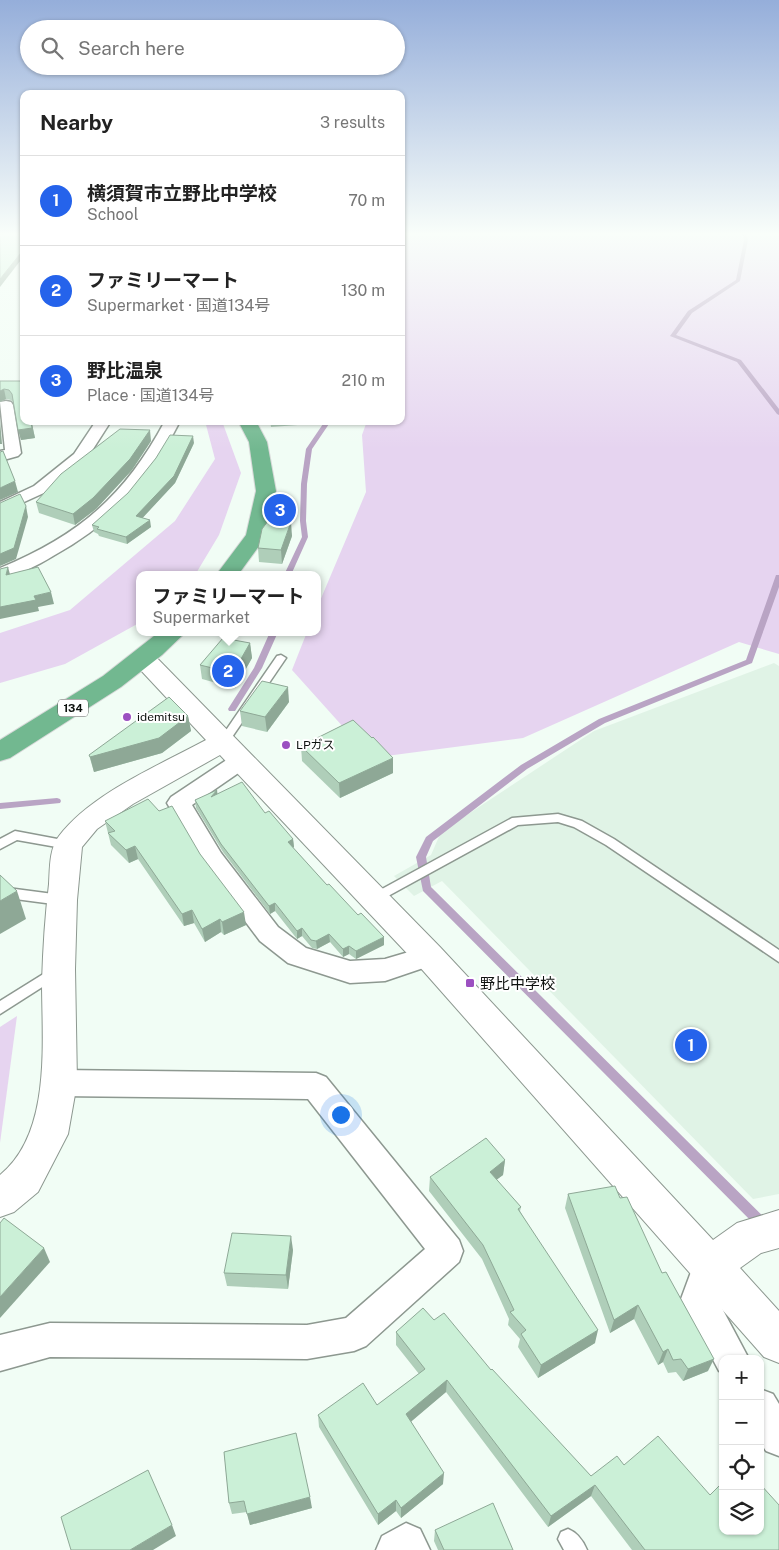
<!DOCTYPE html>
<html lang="en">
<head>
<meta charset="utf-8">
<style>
  :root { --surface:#fff; --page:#f2f2f2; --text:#222; --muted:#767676; --line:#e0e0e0; --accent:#2563eb }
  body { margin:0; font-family:"Public Sans","Noto Sans JP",sans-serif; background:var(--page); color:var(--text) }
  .controls { position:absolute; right:15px; bottom:15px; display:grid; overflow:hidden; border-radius:10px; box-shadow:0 1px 4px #0004 }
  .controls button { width:45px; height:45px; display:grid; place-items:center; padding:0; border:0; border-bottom:1px solid var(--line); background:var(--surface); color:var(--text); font:25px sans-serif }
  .you { position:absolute; left:340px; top:1114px; width:18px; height:18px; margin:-12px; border:4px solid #fff; border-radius:50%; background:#1a73e8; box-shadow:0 0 0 8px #1a73e833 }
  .badge { display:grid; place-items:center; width:32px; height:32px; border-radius:50%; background:var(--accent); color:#fff; font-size:16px; font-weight:700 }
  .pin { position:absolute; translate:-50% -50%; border:2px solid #fff; box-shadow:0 1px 5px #0006 }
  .popup { position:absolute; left:136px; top:571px; width:185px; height:65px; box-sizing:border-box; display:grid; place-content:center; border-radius:10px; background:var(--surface); filter:drop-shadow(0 1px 4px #0005); font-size:16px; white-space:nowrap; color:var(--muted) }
  .popup b { font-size:19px; color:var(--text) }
  .popup::after { content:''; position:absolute; left:50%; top:100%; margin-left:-10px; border:10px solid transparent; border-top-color:var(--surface) }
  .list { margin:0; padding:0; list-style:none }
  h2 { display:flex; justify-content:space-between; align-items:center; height:65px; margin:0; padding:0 20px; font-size:21px }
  h2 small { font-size:16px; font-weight:400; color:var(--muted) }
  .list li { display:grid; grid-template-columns:32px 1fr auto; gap:15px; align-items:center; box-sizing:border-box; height:90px; padding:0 20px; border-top:1px solid var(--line) }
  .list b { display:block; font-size:19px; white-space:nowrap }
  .list p { margin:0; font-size:16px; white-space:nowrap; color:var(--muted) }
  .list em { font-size:16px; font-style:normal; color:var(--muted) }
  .icon { flex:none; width:28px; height:28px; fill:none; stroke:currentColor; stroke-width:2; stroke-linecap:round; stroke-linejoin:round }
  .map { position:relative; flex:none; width:779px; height:1550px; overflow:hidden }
  .search { position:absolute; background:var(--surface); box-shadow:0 1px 4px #0004; left:20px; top:20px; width:385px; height:55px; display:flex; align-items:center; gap:12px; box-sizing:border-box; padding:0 18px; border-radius:28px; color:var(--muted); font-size:19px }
  .panel { position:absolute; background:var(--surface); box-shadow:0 1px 4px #0004; left:20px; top:90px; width:385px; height:335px; border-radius:10px }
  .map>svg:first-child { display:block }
  .built { fill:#e0f3e6 }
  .green { fill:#e6d4f0 }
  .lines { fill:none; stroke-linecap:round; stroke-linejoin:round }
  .stream { fill:#b9a4c4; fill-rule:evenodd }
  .service-casing { stroke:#8d9890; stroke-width:3 }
  .minor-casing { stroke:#8d9890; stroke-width:3 }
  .tertiary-casing { stroke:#8d9890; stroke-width:2 }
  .trunk-casing { stroke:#d8d9d9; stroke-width:2 }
  .service { fill:#fff; fill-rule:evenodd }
  .minor { fill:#fff; fill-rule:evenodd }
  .tertiary { fill:#fff; fill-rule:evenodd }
  .trunk { fill:#72b890; fill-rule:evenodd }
  .wall { fill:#afceb9 }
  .shaded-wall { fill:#8ea896 }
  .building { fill:#cbf0d7; stroke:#8ea896 }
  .poi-dot { fill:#9c50c1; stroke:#fff; stroke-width:2 }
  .labels { text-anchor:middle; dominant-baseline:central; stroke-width:4; stroke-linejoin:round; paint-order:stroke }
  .shield { fill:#fff; stroke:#565957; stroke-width:1 }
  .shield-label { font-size:11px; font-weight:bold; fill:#0e120f }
  .poi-label { font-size:12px; fill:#0e120f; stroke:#fff; text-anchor:start }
  .near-poi-label { font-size:15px; fill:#0e120f; stroke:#fff; text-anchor:start }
</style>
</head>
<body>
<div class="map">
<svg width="779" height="1550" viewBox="0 0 779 1550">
  <rect width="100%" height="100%" fill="#f1fdf5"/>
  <polygon class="built" points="774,663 779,666 779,1194 753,1199 442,881 414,896 394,876 431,855 441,832 594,731"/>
  <g class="green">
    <polygon points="401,233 779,233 779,654 739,642 523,738 371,758 292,670 307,632 317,632 317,608 366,492 362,435 367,421 401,421"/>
    <polygon points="205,421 222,421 241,473 219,535 195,575 139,575 139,623 65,664 0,683 0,633 70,610 175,521 215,459"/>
    <polygon points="17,1016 0,1143 0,1027"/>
  </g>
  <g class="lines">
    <g class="stream">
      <polygon points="742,232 746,232 748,240 740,281 692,313 676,335 741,360 779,409 779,415 777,414 737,362 670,336 688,311 736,280 744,240"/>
      <polygon points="325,421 331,421 312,449 307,484 306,521 308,537 291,575 284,575 302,537 300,521 301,484 306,449"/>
      <polygon points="776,575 779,575 779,587 752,663 605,723 527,769 433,841 426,857 431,887 779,1232 779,1247 775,1245 423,891 416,857 426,837 521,765 599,719 746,660"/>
      <polygon points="270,632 278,632 262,668 235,711 229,711 228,709 254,668"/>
      <polygon points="57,798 60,799 61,801 60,803 0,809 0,803"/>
    </g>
    <defs>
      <g id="service">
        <polygon points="281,655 286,658 228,743 220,743 219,741 220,739 277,656"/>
        <polygon points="558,814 582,821 614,839 779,950 779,962 606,845 574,827 558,822 518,825 379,901 371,901 369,898 371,895 512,818"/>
        <polygon points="15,831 68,841 72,842 74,845 72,848 68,849 17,840 0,849 0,839"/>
        <polygon points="0,887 61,895 65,897 67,900 65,903 61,905 0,897"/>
        <polygon points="53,968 58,969 60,973 58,977 0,1014 0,1001"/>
        <path d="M568,1529C578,1533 583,1541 587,1550H564L558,1539L561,1532Z"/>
      </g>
      <g id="minor">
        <polygon points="6,401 11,402 13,405 21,453 18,456 0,461 0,451 5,450 0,402"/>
        <polygon points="96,421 111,421 86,460 46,492 0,513 0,502 34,486 74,454"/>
        <path d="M165,421H180C149,482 113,523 53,556C37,566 18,575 0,579V568C78,536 125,496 165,421Z"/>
        <polygon points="242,753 250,755 253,760 250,765 192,805 221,853 278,927 306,948 350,961 385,959 429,946 438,949 442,956 438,963 385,981 350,983 288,963 260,941 203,865 167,803 171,797 234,755"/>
        <polygon points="59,1070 316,1073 326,1077 459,1240 463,1251 459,1262 366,1346 354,1351 307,1359 50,1357 0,1371 0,1335 50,1323 307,1325 346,1318 425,1249 308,1099 59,1096 49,1092 44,1083 49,1074"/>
        <polygon points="710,1249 722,1253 727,1265 716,1297 749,1359 723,1359 723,1373 719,1371 681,1299 698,1253"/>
        <polygon points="760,1389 773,1394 779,1404 779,1456 766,1451 760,1442"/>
        <polygon points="406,1523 420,1529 430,1550 376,1550 382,1536"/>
      </g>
      <path id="tertiary" d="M144,652L153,654L440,947L713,1240L737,1223L779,1210V1248L761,1253L740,1268L779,1311V1363L764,1357L418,965L220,755L133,804L97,829L82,847L77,900L75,969L77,1083L68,1134L38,1192L14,1212L0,1217V1175C52,1133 42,1042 42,982C43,949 45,916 49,884C50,869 49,849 59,836C92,793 158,766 206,740L135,664L132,659L135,654Z"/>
      <g id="trunk">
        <polygon points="238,421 256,421 267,442 276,491 267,535 238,575 216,575 246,535 256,491 249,442"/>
        <polygon points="159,632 186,632 162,655 121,687 10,758 0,761 0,740 103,676"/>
      </g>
    </defs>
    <use href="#service" class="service-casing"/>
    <use href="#minor" class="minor-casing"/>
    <use href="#tertiary" class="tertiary-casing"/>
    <use href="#trunk" class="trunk-casing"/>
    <use href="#service" class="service"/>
    <use href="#minor" class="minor"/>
    <use href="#tertiary" class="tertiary"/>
    <use href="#trunk" class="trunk"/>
  </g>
  <g class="wall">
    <polygon points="0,381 24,381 24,421 40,421 41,423 32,424 35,438 21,440 14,403 11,400 6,399 0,402"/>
    <polygon points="270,421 311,421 311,424 271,427"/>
    <polygon points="151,441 132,470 96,509 75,525 39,513 36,502"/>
    <polygon points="194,443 175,483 142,518 151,527 127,544 99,536 98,534 94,532 92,525"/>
    <polygon points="292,536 282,564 259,562 258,548"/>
    <polygon points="250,643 252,658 235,688 202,679 200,665"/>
    <polygon points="289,702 267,732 242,726 240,711"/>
    <polygon points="188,716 191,731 162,753 94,772 89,755"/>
    <polygon points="301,746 393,773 340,798 302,761"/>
    <polygon points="217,794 265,813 293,839 294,847 293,848 327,885 384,945 356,959 349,954 343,957 330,942 317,949 312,948 302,936 297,939 275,911 270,914 223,852 196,808 195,800"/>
    <polygon points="105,821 200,854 246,925 224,935 221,932 205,942 194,923 184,926 138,859 129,863 111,845"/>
    <polygon points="505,1160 503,1175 496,1180 521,1207 520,1211 595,1343 538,1378 518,1347 520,1339 508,1325 509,1319 482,1259 429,1191 430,1177"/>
    <polygon points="568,1194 620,1198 662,1273 708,1371 683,1381 676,1372 668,1373 663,1362 658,1365 634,1319 610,1333 565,1208"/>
    <polygon points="293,1250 288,1289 227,1286 224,1273"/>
    <polygon points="434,1320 491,1370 591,1476 624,1465 710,1495 779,1550 632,1550 591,1496 548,1527 446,1392 411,1421 443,1484 401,1518 396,1511 378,1525 319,1427 318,1415 377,1405 419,1374 396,1345 396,1332"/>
    <polygon points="224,1452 312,1508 250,1525 247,1512 232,1514 229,1503"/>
    <polygon points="435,1530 513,1550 438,1550 434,1541"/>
  </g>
  <g class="shaded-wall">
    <polygon points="24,249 24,256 0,287 0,279"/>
    <polygon points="4,389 6,399 0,402 0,391"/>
    <polygon points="0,420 2,444 0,444"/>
    <polygon points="31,421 40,421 41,423 32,424 35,438 21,440 18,430"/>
    <polygon points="150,430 151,441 132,470 96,509 75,525 73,514"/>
    <polygon points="193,436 194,443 175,483 137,524 136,516"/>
    <polygon points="15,481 18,492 0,500 0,488"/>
    <polygon points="26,506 28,517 16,559 0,566 0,554"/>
    <polygon points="150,520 151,527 127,544 126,537"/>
    <polygon points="291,522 292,536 282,564 281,550"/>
    <polygon points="8,567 11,578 6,575"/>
    <polygon points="51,592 54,604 38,607 39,611 0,619 0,607 34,596"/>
    <polygon points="250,643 252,658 235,688 233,673"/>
    <polygon points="288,687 289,702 267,732 265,717"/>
    <polygon points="188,716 191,731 162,753 94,772 90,757"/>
    <polygon points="393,758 393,773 340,798 339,783"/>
    <polygon points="217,790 218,798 211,797"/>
    <polygon points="293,839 294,847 289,850 288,842"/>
    <polygon points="135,846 138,859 129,863 126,850"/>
    <polygon points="17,891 26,919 0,934 0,901"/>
    <polygon points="275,903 275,911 270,914 269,906"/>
    <polygon points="192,910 194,923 184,926 182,914"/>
    <polygon points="244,912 246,925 224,935 222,922"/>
    <polygon points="220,919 221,932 205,942 202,929"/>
    <polygon points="302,928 302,936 297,939 297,931"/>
    <polygon points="329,934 330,942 317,949 316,941"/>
    <polygon points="384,937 384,945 356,959 356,951"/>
    <polygon points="349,946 349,954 343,957 343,949"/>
    <polygon points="505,1160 503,1175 488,1186 490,1172"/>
    <polygon points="291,1236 293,1250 288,1289 286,1275"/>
    <polygon points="44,1248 50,1262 0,1318 0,1297"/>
    <polygon points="638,1305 634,1319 610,1333 614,1320"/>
    <polygon points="598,1330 595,1343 538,1378 541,1365"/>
    <polygon points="668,1349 663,1362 658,1365 663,1352"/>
    <polygon points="714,1359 708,1371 683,1381 688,1369"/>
    <polygon points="447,1380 446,1392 406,1426 406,1414"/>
    <polygon points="444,1473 443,1484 401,1518 401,1508"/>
    <polygon points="595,1485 591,1496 548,1527 551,1516"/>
    <polygon points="310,1497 312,1508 250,1525 247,1514"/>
    <polygon points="396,1500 396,1511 378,1525 378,1514"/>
    <polygon points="172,1525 176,1536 153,1550 130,1550"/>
  </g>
  <g class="building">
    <polygon points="0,232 19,232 24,239 24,249 0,279"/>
    <polygon points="0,381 24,381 24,421 31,421 32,428 18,430 12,394 9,390 4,389 0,391"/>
    <polygon points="120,429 150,430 130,459 93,498 73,514 36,502 61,474"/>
    <polygon points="170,435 193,436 174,476 136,516 150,520 126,537 97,529 99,527 92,525 128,493 156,458"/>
    <polygon points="3,451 15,481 0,488 0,452"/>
    <polygon points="20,494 26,506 14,548 0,554 0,503"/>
    <polygon points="268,521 291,522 281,550 258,548 262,529"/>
    <polygon points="8,567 6,575 38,567 51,592 34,596 36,600 0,607 0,569"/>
    <polygon points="223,638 250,643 233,673 200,665"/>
    <polygon points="262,681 288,687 265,717 240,711"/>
    <polygon points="169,697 188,716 159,738 90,757 89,755"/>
    <polygon points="353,720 372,738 373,737 393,758 339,783 301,746"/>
    <polygon points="242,782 265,813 269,811 293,839 288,842 327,885 329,884 358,915 361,913 384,937 356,951 349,946 343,949 329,934 316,941 311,940 302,928 297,931 275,903 269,906 221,844 195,800 217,790 211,797"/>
    <polygon points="148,799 159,811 172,806 200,854 244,912 222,922 220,919 202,929 192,910 182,914 135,846 126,850 108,833 115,831 105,821"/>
    <polygon points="0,875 17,891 0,901"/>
    <polygon points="486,1138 505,1160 490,1172 521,1207 518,1209 598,1330 541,1365 521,1334 526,1330 510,1312 514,1310 483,1245 430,1177"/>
    <polygon points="615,1186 620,1198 627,1197 662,1273 666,1272 714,1359 688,1369 681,1359 673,1360 668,1349 663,1352 638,1305 614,1320 568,1194"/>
    <polygon points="4,1218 44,1248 0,1297 0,1223"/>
    <polygon points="232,1233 291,1236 286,1275 224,1273"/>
    <polygon points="423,1308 434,1320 444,1313 491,1370 492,1369 591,1476 617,1456 624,1465 658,1436 710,1495 723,1482 723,1531 760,1531 760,1484 779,1505 779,1550 645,1550 595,1485 551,1516 447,1380 406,1414 444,1473 401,1508 396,1500 378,1514 318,1415 363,1383 377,1405 425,1369 396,1332"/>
    <polygon points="296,1433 310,1497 247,1514 244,1501 229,1503 224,1452"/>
    <polygon points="148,1470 172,1525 130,1550 71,1550 61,1517"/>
    <polygon points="493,1503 513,1550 444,1550 435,1530"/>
  </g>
  <linearGradient id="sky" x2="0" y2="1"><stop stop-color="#95aeda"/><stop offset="0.52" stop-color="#f9fefa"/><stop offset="1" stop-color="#f9fefa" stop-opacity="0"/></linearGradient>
  <rect width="779" height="450" fill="url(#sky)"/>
  <g class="poi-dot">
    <circle cx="127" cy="717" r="5"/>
    <circle cx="286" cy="745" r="5"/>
    <rect x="465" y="978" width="10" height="10" rx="2.5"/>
  </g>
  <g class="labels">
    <rect class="shield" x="58" y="699.5" width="30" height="17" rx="4"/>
    <g class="shield-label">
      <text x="73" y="708">134</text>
    </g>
    <g class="poi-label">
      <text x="137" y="717">idemitsu</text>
      <text x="296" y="745">LPガス</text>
    </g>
    <g class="near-poi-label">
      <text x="480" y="983">野比中学校</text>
    </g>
  </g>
</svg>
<div class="controls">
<button>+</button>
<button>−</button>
<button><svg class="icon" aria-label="locate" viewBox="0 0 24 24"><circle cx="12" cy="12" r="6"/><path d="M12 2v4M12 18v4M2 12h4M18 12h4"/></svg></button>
<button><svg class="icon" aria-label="layers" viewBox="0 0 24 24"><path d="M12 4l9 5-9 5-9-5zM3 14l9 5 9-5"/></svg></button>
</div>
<div class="you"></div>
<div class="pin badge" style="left:691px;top:1045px">1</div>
<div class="pin badge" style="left:228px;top:671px">2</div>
<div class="popup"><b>ファミリーマート</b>Supermarket</div>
<div class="pin badge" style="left:280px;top:510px">3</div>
<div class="search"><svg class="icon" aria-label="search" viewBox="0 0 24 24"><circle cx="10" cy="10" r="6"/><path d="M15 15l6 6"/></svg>Search here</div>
<section class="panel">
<h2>Nearby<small>3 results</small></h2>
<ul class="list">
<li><span class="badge">1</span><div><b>横須賀市立野比中学校</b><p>School</p></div><em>70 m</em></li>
<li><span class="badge">2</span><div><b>ファミリーマート</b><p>Supermarket · 国道134号</p></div><em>130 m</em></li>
<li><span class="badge">3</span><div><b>野比温泉</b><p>Place · 国道134号</p></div><em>210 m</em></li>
</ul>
</section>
</div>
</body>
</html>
